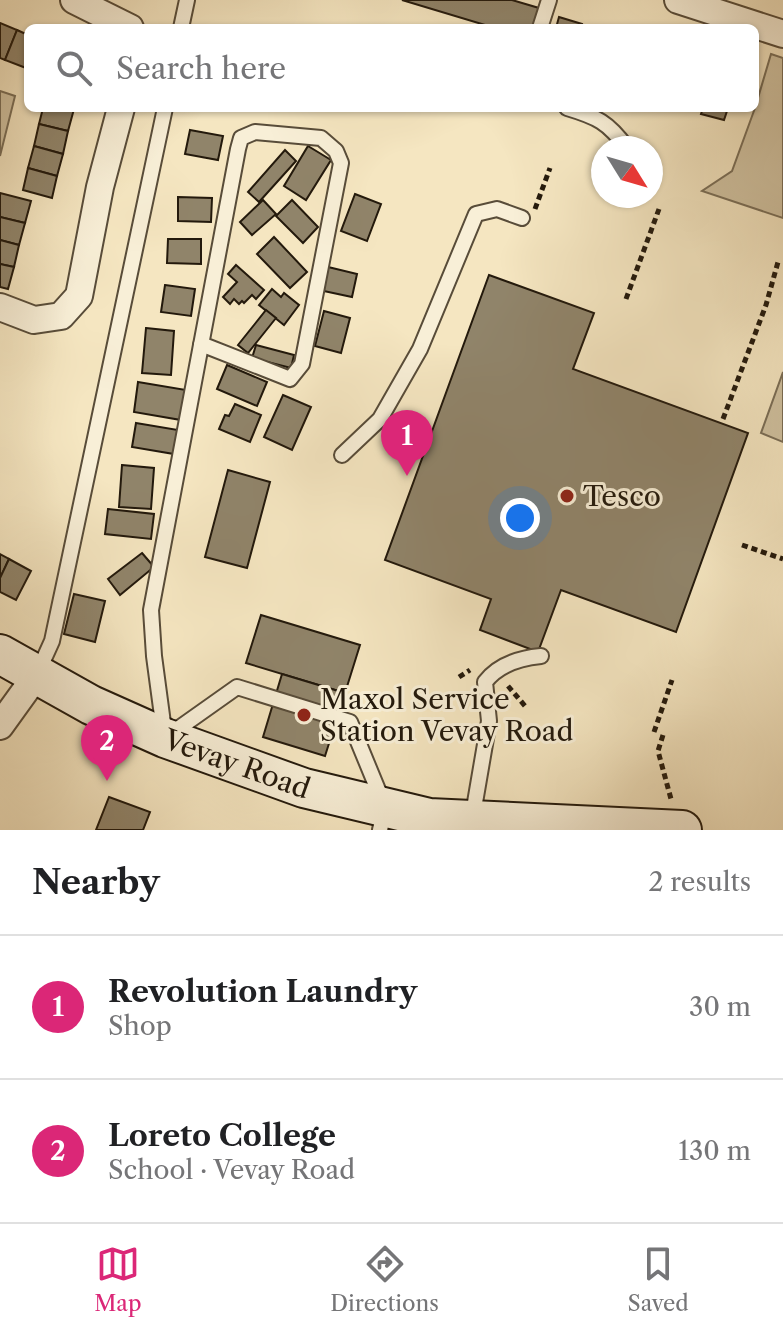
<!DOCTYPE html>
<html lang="en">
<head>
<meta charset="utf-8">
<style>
  :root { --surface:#fff; --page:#f6f6f6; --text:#202124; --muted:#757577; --line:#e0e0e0; --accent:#db2777 }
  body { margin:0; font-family:"Libre Caslon Text",serif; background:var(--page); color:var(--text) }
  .compass { position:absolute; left:591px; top:136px; width:72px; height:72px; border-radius:50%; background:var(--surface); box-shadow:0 2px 6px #0004; rotate:127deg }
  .you { position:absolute; left:520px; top:518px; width:28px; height:28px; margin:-20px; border:6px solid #fff; border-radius:50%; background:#1a73e8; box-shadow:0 0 0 12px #1a73e833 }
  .badge { display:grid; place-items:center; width:52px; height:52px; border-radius:50%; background:var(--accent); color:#fff; font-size:26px; font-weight:700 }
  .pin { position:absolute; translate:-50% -66px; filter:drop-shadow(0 2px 4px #0008) }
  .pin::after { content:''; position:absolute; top:42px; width:28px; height:24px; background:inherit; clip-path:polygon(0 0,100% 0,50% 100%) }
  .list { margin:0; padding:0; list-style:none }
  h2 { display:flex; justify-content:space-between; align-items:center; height:104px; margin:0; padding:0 32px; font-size:34px }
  h2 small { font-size:26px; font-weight:400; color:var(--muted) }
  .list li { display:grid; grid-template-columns:52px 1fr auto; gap:24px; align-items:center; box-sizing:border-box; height:144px; padding:0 32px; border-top:2px solid var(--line) }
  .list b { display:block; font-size:30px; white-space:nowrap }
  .list p { margin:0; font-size:26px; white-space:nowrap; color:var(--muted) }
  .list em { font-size:26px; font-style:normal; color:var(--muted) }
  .icon { flex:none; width:44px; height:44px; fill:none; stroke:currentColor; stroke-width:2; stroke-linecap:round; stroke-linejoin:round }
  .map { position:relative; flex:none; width:783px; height:830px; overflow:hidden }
  .search { position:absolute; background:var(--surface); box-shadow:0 2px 6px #0004; left:24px; right:24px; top:24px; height:88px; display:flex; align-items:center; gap:20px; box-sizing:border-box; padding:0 28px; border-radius:12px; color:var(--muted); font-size:30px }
  .sheet { height:392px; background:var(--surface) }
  nav { display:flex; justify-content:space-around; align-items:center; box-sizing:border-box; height:112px; border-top:2px solid var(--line); background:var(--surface); font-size:22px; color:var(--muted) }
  nav a { display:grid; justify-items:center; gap:4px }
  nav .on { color:var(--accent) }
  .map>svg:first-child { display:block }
  .green { fill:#d1c3a2; stroke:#7a6e57; stroke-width:2 }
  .building { fill:#90846a; stroke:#23190c; stroke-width:2 }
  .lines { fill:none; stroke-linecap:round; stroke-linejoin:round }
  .lane-casing { stroke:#584c39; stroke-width:18 }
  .street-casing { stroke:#584c39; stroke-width:30 }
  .secondary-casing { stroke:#23190c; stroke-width:42 }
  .path { stroke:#23190c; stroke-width:5; stroke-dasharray:6 4; stroke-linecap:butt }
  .lane { stroke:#f8efd7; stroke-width:14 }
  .street { stroke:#f8efd7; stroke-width:26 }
  .secondary { stroke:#f8efd7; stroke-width:38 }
  .poi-dot { fill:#8f2418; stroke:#f8efd7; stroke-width:3 }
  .labels { text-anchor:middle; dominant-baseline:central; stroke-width:6; stroke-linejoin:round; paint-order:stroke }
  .poi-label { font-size:28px; fill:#23190c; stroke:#f8efd7; text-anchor:start }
  .street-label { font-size:28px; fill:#23190c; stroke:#f8efd7 }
</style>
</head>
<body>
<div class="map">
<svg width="783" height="830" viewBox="0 0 783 830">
  <rect width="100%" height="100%" fill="#f5e6c1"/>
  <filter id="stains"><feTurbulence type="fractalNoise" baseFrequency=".0025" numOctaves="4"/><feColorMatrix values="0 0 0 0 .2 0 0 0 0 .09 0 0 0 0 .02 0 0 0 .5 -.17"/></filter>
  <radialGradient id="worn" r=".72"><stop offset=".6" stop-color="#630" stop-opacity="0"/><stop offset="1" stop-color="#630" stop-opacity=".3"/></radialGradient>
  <g class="green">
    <polygon points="771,54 783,58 783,218 702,191 732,171 755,108"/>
    <polygon points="0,91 15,96 0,156"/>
    <polygon points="783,372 783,442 761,433"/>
  </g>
  <g class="building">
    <polygon points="402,0 512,0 539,8 533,28 495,28"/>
    <polygon points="559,17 582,24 581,28 556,28"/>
    <polygon points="0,23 17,30 5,60 0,58"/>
    <polygon points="17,30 28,35 26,68 5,60"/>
    <polygon points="43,108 74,109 68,131 39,124"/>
    <polygon points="703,108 728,108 724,120 701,114"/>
    <polygon points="39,124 68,131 63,154 34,146"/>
    <polygon points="190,130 223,136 218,160 185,154"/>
    <polygon points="34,146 63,154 57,176 28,168"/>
    <polygon points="308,146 331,160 306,200 284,186"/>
    <polygon points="285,150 296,161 259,202 248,192"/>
    <polygon points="28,168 57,176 52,198 23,190"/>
    <polygon points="0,193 31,201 25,223 0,217"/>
    <polygon points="355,194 381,204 367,241 341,231"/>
    <polygon points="178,197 212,198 211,222 178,221"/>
    <polygon points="263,200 276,214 252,235 240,222"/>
    <polygon points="292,200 318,227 303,243 276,216"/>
    <polygon points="0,217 25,223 19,245 0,240"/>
    <polygon points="274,237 307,272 290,288 257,254"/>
    <polygon points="168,239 201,239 201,264 167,263"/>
    <polygon points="0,240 19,245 14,267 0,264"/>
    <polygon points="0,264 14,267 8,289 0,287"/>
    <polygon points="236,265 264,290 256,299 252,295 244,303 242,301 239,304 234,299 230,304 223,297 237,282 228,274"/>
    <polygon points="324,266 357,274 352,297 319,290"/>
    <polygon points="489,275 594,313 573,369 748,433 676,632 561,590 538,652 480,630 491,599 385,560"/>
    <polygon points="165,285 195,289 191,316 161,312"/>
    <polygon points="272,289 281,297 284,293 299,305 284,325 259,305"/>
    <polygon points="266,310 276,318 248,353 238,345"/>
    <polygon points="324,311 350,318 341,353 315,346"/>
    <polygon points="146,328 174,331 171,375 142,373"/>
    <polygon points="256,345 294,355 291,368 252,358"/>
    <polygon points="227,365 267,382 257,406 217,389"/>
    <polygon points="138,382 186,390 181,420 134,412"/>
    <polygon points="283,395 311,407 292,450 264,437"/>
    <polygon points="235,404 261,415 250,442 219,429 225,415 229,416"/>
    <polygon points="136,423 178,430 174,454 132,447"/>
    <polygon points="122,465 154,468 151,509 119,507"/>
    <polygon points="228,470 270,482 247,568 205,557"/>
    <polygon points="108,509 154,514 151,539 105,534"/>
    <polygon points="142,553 154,567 120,595 108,579"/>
    <polygon points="0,554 9,559 0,578"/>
    <polygon points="9,559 31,571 16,600 0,592 0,578"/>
    <polygon points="74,594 105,601 95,642 64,634"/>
    <polygon points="261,615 360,645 345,693 246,663"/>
    <polygon points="282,674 345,693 325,756 263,737"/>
    <polygon points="109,797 150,812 143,830 96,830"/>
  </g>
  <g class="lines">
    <defs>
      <g id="lane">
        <polyline points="181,28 187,0"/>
        <polyline points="540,28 549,0"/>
        <path d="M567,108C597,117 608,122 627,148"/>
        <polyline points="201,344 290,379 302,364 341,163 336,151 321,138 255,132 241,138 238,149 151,610 154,656 165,738 237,687 350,722 385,807 380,830"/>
        <polyline points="342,455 380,419 420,349 476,214 497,209 522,218"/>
        <polyline points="38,672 52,641 165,108"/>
        <path d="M472,820L489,721L485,682C498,665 520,658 541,656"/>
      </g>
      <g id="street">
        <polyline points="74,0 130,28"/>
        <polyline points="678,0 783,34"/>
        <polyline points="0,307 34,320 61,316 79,296 100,187 121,108"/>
        <polyline points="0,726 36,676"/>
      </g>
      <g id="secondary">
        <path id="s1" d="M0,654L91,705L165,738L304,788L429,818L682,830"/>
      </g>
    </defs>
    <use href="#lane" class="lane-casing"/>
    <use href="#street" class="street-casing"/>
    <use href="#secondary" class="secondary-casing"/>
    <g class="path">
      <polyline points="535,209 550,168"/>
      <polyline points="626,299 659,209"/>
      <polyline points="723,419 766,305 778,262"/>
      <polyline points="742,545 783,559"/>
      <polyline points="459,677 470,670"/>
      <polyline points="508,686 525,706"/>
      <polyline points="654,732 672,680"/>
      <polyline points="663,735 658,751 671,799"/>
    </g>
    <use href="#lane" class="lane"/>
    <use href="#street" class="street"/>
    <use href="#secondary" class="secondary"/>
  </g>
  <g class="poi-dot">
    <circle cx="567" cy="496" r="8"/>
    <circle cx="304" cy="715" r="8"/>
  </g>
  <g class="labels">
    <g class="poi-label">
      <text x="583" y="496">Tesco</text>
      <text x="320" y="699">Maxol Service<tspan x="320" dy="32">Station Vevay Road</tspan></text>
    </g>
    <g class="street-label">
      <text stroke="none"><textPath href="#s1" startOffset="262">Vevay Road</textPath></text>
    </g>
  </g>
  <rect width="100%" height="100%" filter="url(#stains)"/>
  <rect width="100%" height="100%" fill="url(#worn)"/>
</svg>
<svg class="compass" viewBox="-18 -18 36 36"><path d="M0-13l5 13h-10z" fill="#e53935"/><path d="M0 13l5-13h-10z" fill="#757577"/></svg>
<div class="you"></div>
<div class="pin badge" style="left:407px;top:476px">1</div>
<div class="pin badge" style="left:107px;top:781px">2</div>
<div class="search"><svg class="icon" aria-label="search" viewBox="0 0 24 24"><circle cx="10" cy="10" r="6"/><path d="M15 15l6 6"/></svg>Search here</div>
</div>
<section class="sheet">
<h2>Nearby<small>2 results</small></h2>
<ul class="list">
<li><span class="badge">1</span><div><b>Revolution Laundry</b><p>Shop</p></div><em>30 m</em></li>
<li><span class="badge">2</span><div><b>Loreto College</b><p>School · Vevay Road</p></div><em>130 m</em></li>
</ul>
</section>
<nav>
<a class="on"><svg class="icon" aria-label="map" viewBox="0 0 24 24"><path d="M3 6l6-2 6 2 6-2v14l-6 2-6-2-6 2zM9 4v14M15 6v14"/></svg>Map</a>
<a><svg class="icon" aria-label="directions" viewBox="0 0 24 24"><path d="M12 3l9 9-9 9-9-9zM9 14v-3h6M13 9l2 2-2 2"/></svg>Directions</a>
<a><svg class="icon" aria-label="saved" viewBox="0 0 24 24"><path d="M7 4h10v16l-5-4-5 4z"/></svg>Saved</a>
</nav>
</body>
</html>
